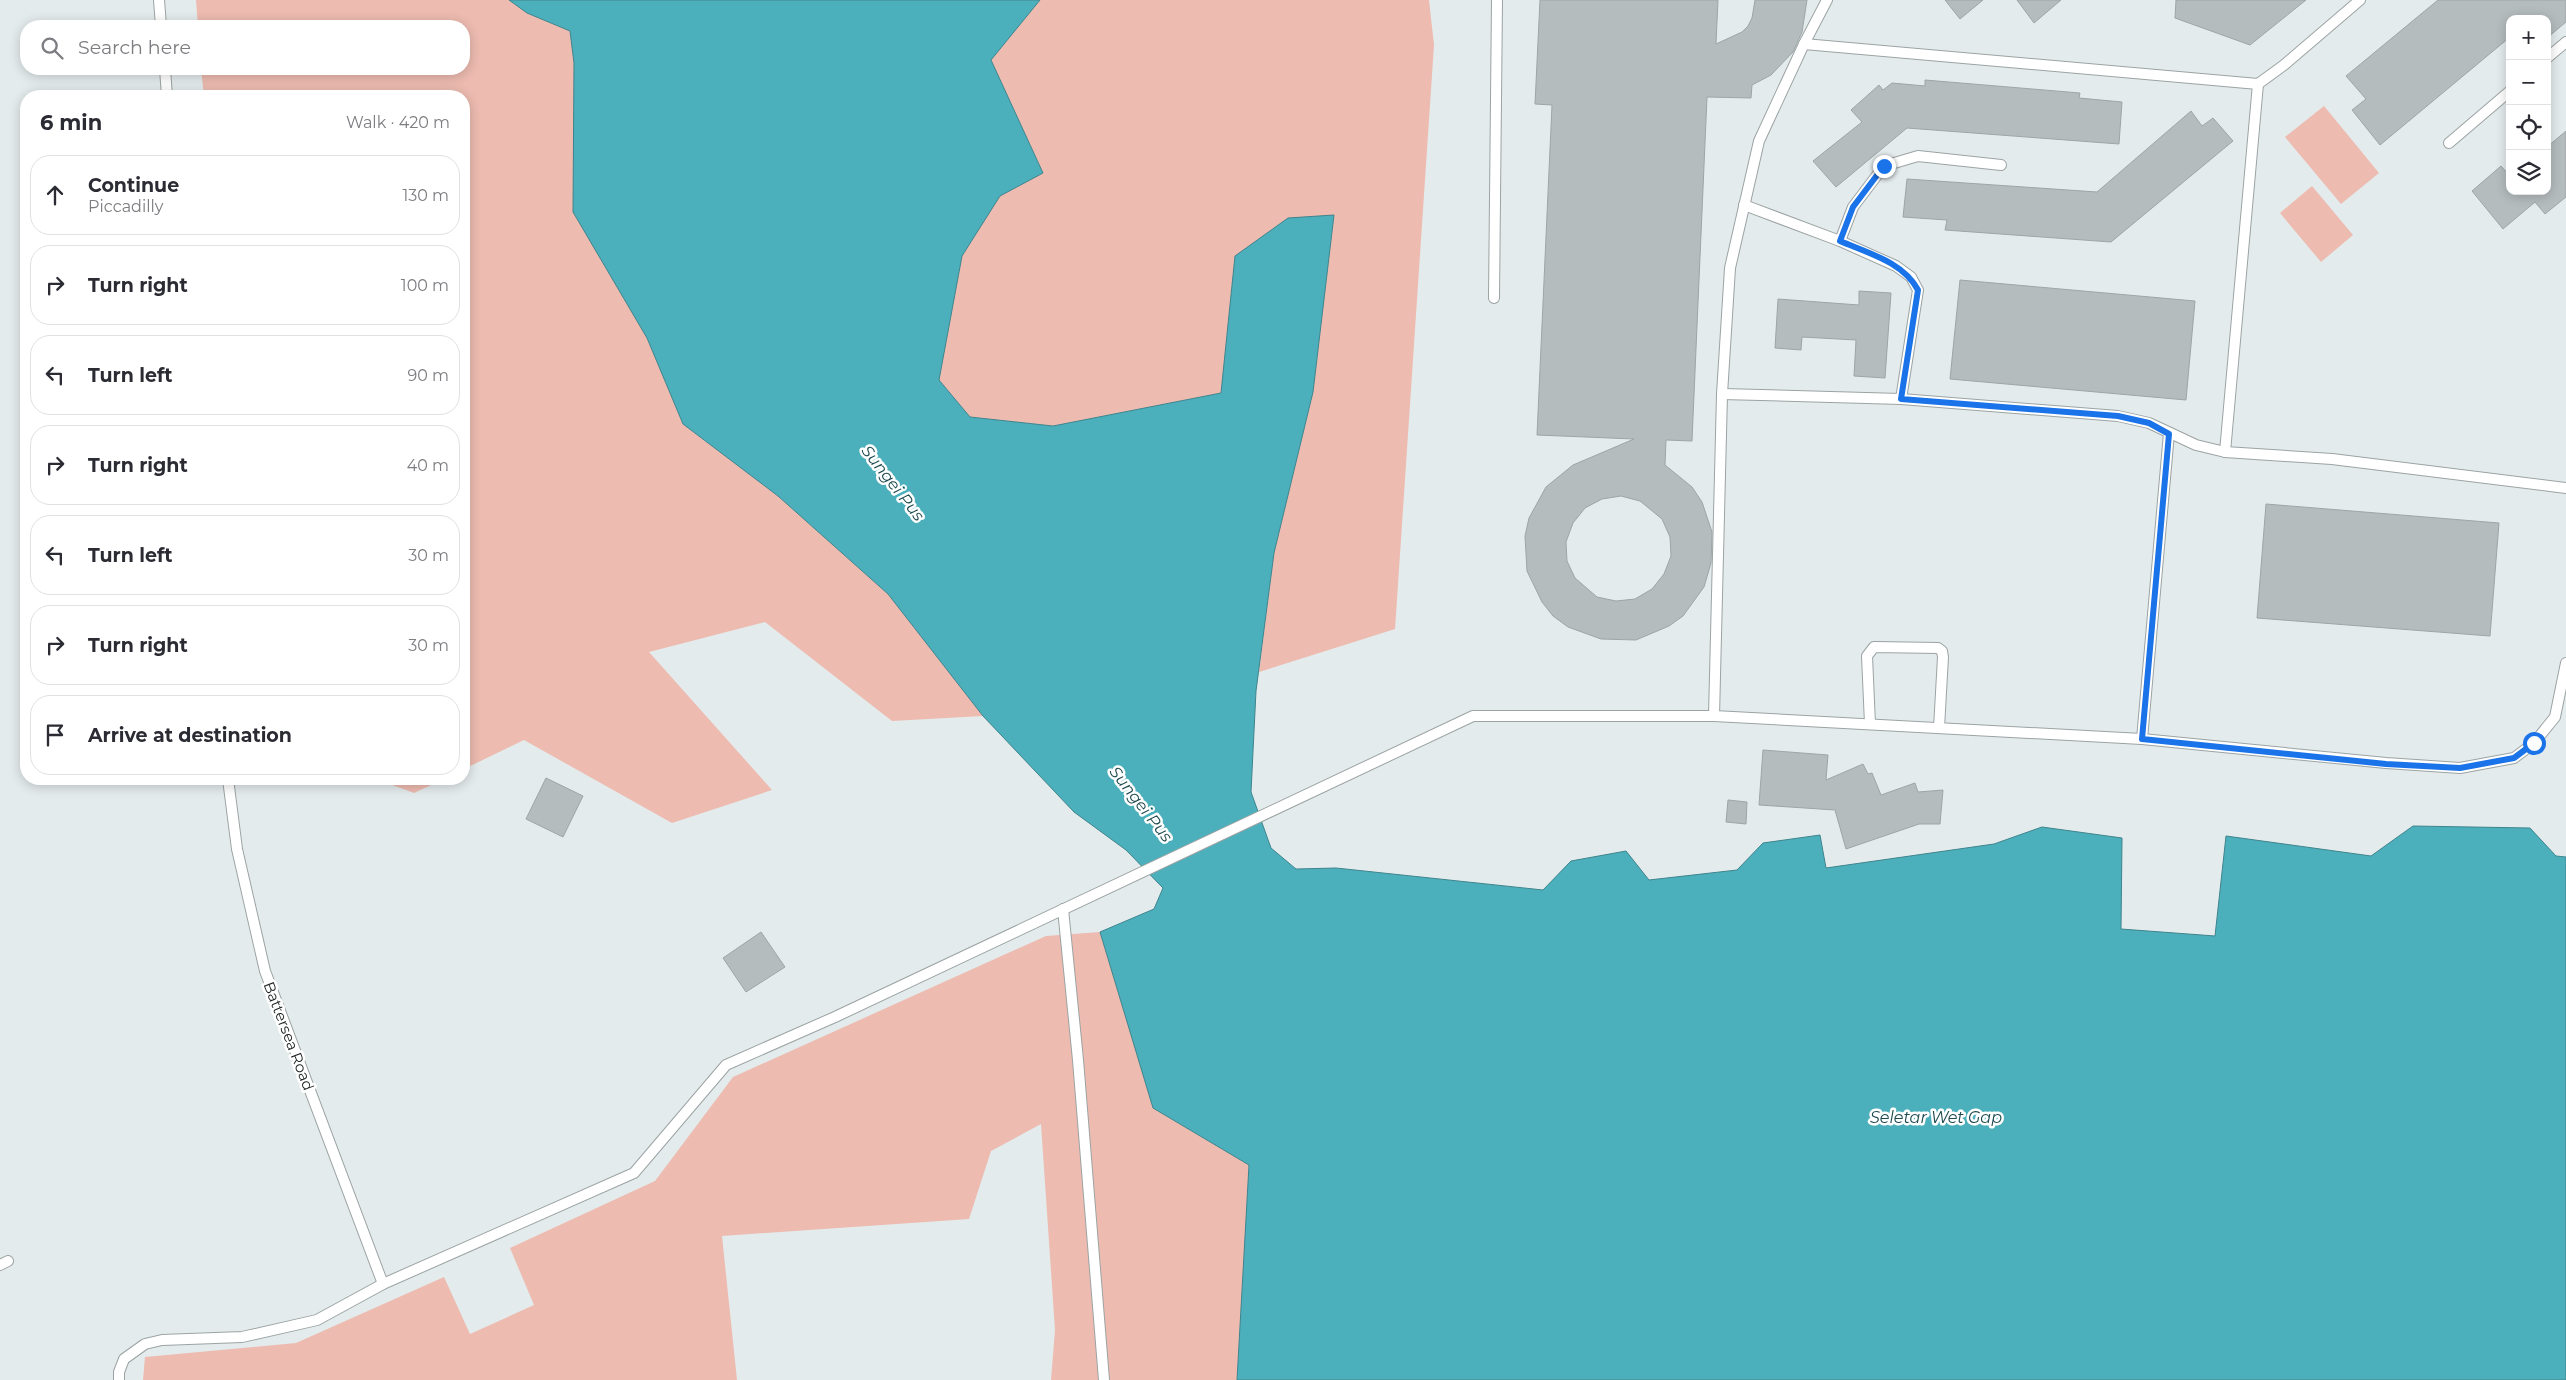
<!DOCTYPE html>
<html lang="en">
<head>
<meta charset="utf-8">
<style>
  :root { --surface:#fff; --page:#f2f2f3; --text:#2b2b33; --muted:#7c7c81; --line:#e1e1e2 }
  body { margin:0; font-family:Montserrat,sans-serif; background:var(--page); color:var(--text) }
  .controls { position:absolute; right:15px; top:15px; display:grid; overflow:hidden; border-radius:10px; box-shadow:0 2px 12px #0003 }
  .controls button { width:45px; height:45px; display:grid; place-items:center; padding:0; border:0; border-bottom:1px solid var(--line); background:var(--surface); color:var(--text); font:25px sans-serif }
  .stop { position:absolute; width:15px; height:15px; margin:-11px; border:4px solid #1a73e8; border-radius:50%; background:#fff }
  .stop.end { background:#1a73e8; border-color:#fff; box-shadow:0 1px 5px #0008 }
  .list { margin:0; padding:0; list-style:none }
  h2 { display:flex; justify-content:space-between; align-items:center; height:65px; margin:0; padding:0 20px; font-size:21px }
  h2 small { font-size:16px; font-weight:400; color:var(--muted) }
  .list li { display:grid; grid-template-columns:32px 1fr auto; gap:15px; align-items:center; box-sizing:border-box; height:80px; margin:0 10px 10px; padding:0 10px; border:1px solid var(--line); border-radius:20px }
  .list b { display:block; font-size:19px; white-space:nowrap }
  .list p { margin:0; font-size:16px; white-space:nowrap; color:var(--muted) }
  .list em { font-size:16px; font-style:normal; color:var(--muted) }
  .icon { flex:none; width:28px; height:28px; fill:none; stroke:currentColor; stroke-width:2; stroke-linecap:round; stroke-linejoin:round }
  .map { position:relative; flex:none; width:2566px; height:1380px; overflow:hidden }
  .search { position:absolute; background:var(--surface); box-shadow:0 2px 12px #0003; left:20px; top:20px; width:450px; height:55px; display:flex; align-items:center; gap:12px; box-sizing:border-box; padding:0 18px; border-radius:20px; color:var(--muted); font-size:19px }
  .panel { position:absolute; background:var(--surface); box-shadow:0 2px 12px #0003; left:20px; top:90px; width:450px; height:695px; border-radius:20px }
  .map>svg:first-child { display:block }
  .green { fill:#edbbb0 }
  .water { fill:#4cb0bc; stroke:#3e848d }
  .building { fill:#b5bcbd; stroke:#9ea5a6; fill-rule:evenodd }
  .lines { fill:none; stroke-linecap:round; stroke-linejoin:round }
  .lane-casing { stroke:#9ca3a3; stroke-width:12 }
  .lane { stroke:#fff; stroke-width:10 }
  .route { stroke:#1a73e8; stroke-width:6 }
  .labels { text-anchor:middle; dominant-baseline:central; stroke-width:5; stroke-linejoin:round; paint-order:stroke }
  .street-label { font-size:15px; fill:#1c1f1f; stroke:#fff }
  .water-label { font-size:16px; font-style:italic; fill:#1c484e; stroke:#fff }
</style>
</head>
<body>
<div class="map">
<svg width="2566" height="1380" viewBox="0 0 2566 1380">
  <rect width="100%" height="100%" fill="#e4ebec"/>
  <g class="green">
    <polygon points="196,0 509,0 527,13 570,31 574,63 647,338 683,424 778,496 888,594 983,716 892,721 765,622 649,652 772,790 672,823 524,740 464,769 464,96 204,96 201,69 464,69 464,26 198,26"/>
    <polygon points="1040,0 1429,0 1434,45 1395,629 1259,672 1274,553 1313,392 1334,215 1235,256 1221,393 1053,426 970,417 939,380 962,256 1000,195 1043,173 991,60"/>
    <polygon points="2324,106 2379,173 2341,204 2285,137"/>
    <polygon points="2312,186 2353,235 2321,262 2280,213"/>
    <polygon points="376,779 444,779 414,793"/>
    <polygon points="1100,932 1153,1108 1249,1165 1237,1380 1051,1380 1055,1330 1041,1124 991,1151 969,1219 722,1236 737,1380 143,1380 145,1357 296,1343 444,1277 470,1334 534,1305 510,1248 655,1181 733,1077 1046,936"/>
  </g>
  <polygon class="water" points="509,0 1040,0 991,60 1043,173 1000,196 962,256 939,380 970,417 1053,426 1221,393 1235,256 1288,218 1334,215 1313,392 1274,553 1256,691 1251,792 1271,848 1296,869 1336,868 1543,890 1571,861 1626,851 1649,880 1737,870 1763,843 1820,835 1826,868 1994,844 2042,827 2122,838 2121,929 2215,936 2226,836 2371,856 2413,826 2530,828 2556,856 2566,857 2566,1380 1237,1380 1249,1165 1153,1108 1100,932 1154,909 1163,888 1126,850 1074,812 983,716 888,594 778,496 683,424 647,338 573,212 574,63 570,31 527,13"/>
  <g class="building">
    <path d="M1540,0H1718L1716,44L1742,32L1748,26L1752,18L1755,0H1807L1802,32L1793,52L1771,75L1752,85L1751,98L1707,97L1692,441L1666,440L1665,465L1692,487L1702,502L1712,532L1711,563L1704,587L1683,616L1669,626L1636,640L1601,639L1568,627L1553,616L1542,602L1527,571L1525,536L1529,518L1546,487L1573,465L1634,439L1537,435L1552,105L1535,104ZM1621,496L1640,501L1662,519L1670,537L1671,556L1664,574L1652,589L1635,599L1616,601L1597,597L1575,578L1567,561L1566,542L1573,523L1585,508L1602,499Z"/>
    <polygon points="1945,0 1983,0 1960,19"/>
    <polygon points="2017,0 2061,0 2034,23"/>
    <polygon points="2176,0 2306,0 2250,45 2175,18"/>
    <polygon points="2438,0 2566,0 2566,22 2547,38 2547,19 2510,19 2510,37 2380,145 2352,110 2366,99 2346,76"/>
    <polygon points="1925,80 2080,93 2079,98 2122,102 2119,144 1907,128 1836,187 1813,161 1862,122 1851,110 1879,85 1883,90 1892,83 1925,86"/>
    <polygon points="2191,111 2202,126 2213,118 2233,141 2111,242 1945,230 1947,220 1903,217 1907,179 2097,192"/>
    <polygon points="2566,131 2566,197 2545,214 2535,202 2503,229 2472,191 2501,166 2510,176 2510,191 2547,191 2547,147"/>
    <polygon points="1960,280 2195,301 2186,400 1950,379"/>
    <polygon points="1859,291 1891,293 1885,378 1854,376 1856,340 1802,337 1801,350 1775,348 1778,299 1859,305"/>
    <polygon points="2266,504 2499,523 2490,636 2257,618"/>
    <polygon points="1763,750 1828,755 1826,780 1863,764 1868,774 1872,773 1881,795 1915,783 1918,792 1943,790 1940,824 1919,824 1846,849 1835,810 1759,805"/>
    <polygon points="546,778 583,796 563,837 526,819"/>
    <polygon points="1728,800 1747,802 1746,824 1726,822"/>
    <polygon points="761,932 785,967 746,992 723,958"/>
  </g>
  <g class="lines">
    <defs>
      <g id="lane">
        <polyline points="159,0 161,26"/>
        <polyline points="1804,44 2258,84 2284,65 2360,0"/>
        <polyline points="2547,58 2566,42"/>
        <polyline points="165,69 167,96"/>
        <polyline points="2449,143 2510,91"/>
        <polyline points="1744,205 1840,241 1896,266 1911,277 1918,290 1901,399"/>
        <polyline points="1840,241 1853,207 1884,166 1918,156 2001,165"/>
        <polyline points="1494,298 1497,0"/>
        <polyline points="1722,394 1901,399 2118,416 2149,423 2196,445 2225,452 2332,459 2566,488"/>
        <polyline points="2225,452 2258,84"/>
        <polyline points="1714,716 1722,394 1730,268 1759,141 1804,44 1827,0"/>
        <polyline points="1870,724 1867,656 1874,647 1938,648 1942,651 1943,657 1939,728"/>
        <polyline points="2142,739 2169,433"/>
        <polyline points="228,779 237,849 265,971 383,1284"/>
        <polyline points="1063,909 1078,1060 1104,1380"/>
        <polyline points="0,1265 8,1261"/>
        <polyline points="119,1380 119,1372 124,1359 145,1344 162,1340 242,1337 317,1320 383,1284 634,1173 726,1065 835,1017 1473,716 1714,716 2142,739 2386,763 2460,768 2514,758 2534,743 2555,717 2566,663"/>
      </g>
    </defs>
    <use href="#lane" class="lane-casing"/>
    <use href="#lane" class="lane"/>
  </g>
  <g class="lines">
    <path class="route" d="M1884,166L1853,207L1840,241C1868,253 1903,262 1918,290L1901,399L2118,416L2149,423L2169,434L2142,739L2386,764L2460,768L2514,758L2534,743"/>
  </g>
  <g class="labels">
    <g class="street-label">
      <text transform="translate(289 1036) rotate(69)">Battersea Road</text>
    </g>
    <g class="water-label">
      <text transform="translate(893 483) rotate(52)">Sungei Pus</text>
      <text transform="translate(1141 804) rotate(52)">Sungei Pus</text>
      <text x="1936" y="1117">Seletar Wet Gap</text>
    </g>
  </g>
</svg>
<div class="controls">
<button>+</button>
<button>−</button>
<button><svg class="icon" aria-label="locate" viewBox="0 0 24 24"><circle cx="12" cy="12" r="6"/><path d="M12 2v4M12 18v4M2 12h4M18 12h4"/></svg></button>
<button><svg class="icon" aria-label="layers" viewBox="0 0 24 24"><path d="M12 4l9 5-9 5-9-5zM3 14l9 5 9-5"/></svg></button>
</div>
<div class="stop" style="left:2534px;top:743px"></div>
<div class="stop end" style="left:1884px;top:166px"></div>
<div class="search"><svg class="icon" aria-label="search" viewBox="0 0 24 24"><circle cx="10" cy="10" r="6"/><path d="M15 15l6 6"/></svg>Search here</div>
<section class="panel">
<h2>6 min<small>Walk · 420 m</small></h2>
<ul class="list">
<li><svg class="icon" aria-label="ahead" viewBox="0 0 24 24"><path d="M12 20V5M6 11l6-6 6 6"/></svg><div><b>Continue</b><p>Piccadilly</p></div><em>130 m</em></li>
<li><svg class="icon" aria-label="right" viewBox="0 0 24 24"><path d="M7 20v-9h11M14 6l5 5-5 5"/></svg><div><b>Turn right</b></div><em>100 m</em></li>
<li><svg class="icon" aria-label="left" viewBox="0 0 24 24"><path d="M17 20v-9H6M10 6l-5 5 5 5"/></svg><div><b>Turn left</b></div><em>90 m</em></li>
<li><svg class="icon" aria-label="right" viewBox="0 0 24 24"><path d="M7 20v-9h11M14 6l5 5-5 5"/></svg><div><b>Turn right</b></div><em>40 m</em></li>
<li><svg class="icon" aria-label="left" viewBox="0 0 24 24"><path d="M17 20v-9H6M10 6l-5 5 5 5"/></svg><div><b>Turn left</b></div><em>30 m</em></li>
<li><svg class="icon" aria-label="right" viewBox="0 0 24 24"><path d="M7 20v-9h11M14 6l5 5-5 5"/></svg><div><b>Turn right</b></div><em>30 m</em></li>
<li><svg class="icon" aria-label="arrive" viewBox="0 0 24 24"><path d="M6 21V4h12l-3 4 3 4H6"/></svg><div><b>Arrive at destination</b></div></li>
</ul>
</section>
</div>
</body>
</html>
